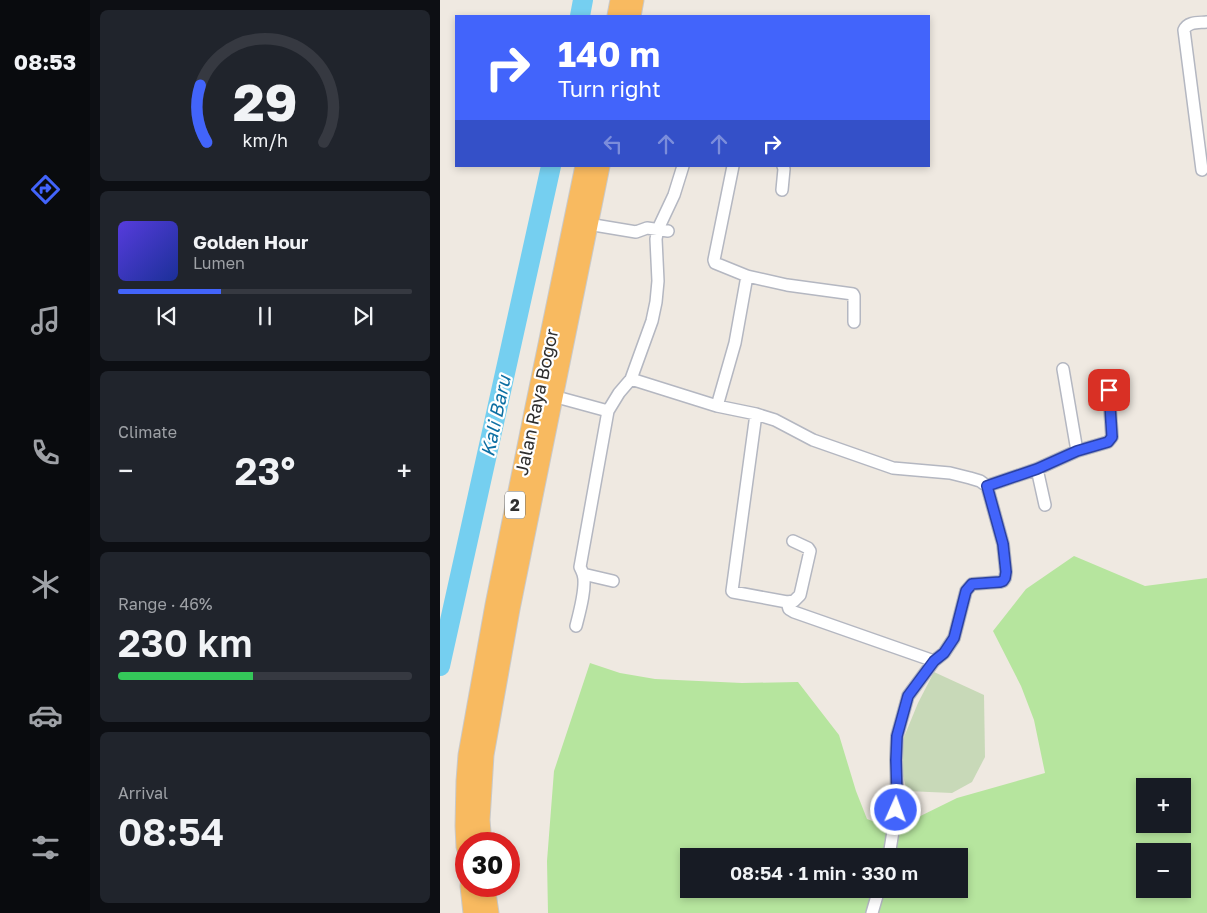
<!DOCTYPE html>
<meta charset="utf-8">
<style>
body{margin:0;font-family:"Golos Text",sans-serif;background:#20242c;color:#f1f3f6;height:100vh;display:flex;flex-direction:column;font-size:19px;white-space:nowrap}
*{box-sizing:border-box;margin:0}
p{font-size:16px;color:#9ea1a6}
.icon{flex:none;width:28px;height:28px;fill:none;stroke:currentColor;stroke-width:2;stroke-linecap:round;stroke-linejoin:round}
.map{position:relative;flex:1;overflow:hidden}
.panel{display:flex;flex-direction:column;gap:10px;padding:10px;background:#0d0f14;width:350px}
.panel>*{flex:none}
.top-card{position:absolute;left:15px;top:15px;width:475px;height:152px;border-radius:0px;box-shadow:0 2px 8px #0003;background:#4264fb;color:#fff;overflow:hidden}
.controls{position:absolute;left:696px;top:778px;display:grid;gap:10px}
.controls a{display:grid;place-items:center;width:55px;height:55px;border-radius:0px;background:#171b24;box-shadow:0 2px 8px #0003;font-size:25px}
.speed{position:absolute;left:15px;top:832px;display:flex;gap:10px;font-size:25px;font-weight:700;text-align:center}
.speed>*{display:grid;place-content:center;width:65px;height:65px;border-radius:50%;background:#171b24;box-shadow:0 2px 8px #0003;line-height:1}
.speed .limit{border:8px solid #d22;background:#fff;color:#111}
.pin{position:absolute;display:grid;place-items:center;width:42px;height:42px;color:#fff;margin:-21px;border-radius:10px;box-shadow:0 2px 8px #0006}
.me{position:absolute;width:55px;margin:-28px;rotate:2deg;stroke-linejoin:round;filter:drop-shadow(0 0 4px #0008)}
.turn{display:flex;align-items:center;gap:18px;height:105px;padding:0 20px;font-size:22px}
.turn .icon{width:65px;height:65px;stroke-width:2.5}
.turn b{display:block;font-size:35px;line-height:42px}
.lanes{display:flex;align-items:center;height:48px;padding:0 20px;background:#0003;justify-content:center;gap:25px;direction:ltr}
.lanes .off{opacity:.35}
.big{font-size:38px;font-weight:600;line-height:1.1}
.panel .tile{flex:1;display:flex;flex-direction:column;justify-content:center;gap:8px;min-width:0;padding:0 18px;border-radius:8px;background:#20242c}
.panel .dial{align-items:center;gap:0}
.dial svg{height:130px;overflow:visible;fill:none;stroke:#363941;stroke-width:7;stroke-linecap:round;text-anchor:middle}
.dial text{fill:#f1f3f6;stroke:none}
.song{display:flex;align-items:center;gap:15px}
.cover{width:60px;height:60px;border-radius:8px;background:linear-gradient(135deg,hsl(250 70% 55%),hsl(230 70% 35%))}
.played{height:5px;border-radius:2px;background:linear-gradient(90deg,#4264fb 35%,#363941 35%)}
.keys{display:flex;justify-content:space-around;direction:ltr}
.heat{display:flex;justify-content:space-between;align-items:center;font-size:28px;direction:ltr}
.charge{height:8px;border-radius:4px;background:linear-gradient(90deg,#34c759 46%,#363941 0)}
.trip{position:absolute;left:240px;top:848px;width:288px;height:50px;border-radius:0px;background:#171b24;box-shadow:0 2px 8px #0003;font-weight:600;line-height:50px;text-align:center}
main{display:flex;flex:1;min-height:0}
.tabs{display:flex;flex-direction:column;width:90px;justify-content:space-around;align-items:center;background:#090b0e;color:#9ea1a6}
.tabs .icon{width:35px;height:35px}
.tabs .current{color:#4264fb}
.tabs b{font-size:22px;color:#f1f3f6}
.map>svg:first-child{display:block}
.green{fill:#b6e59e;fill-rule:evenodd}
.cemetery{fill:#c8d9b8}
.lines{fill:none;stroke-linecap:round;stroke-linejoin:round}
.river{stroke:#75cff0;stroke-width:20}
.minor-casing{stroke:#b4b7c1;stroke-width:14}
.trunk-casing{stroke:#c9c9c9;stroke-width:21}
.minor{stroke:#fff;stroke-width:11}
.trunk{stroke:#f8ba60;stroke-width:19}
.route-casing{stroke:#2b41a3;stroke-width:12}
.route{stroke:#4264fb;stroke-width:9}
.labels{text-anchor:middle;dominant-baseline:central;stroke-width:4.5;stroke-linejoin:round;paint-order:stroke}
.shield{fill:#fff;stroke:#6d6d6d;stroke-width:1}
.shield-label{font-size:16px;font-weight:bold;fill:#2e2e2e}
.street-label{font-size:18px;fill:#2e2e2e;stroke:#fff}
.water-label{font-size:19px;font-style:italic;fill:#0d6fa3;stroke:#fff}
</style>
<main>
<nav class="tabs">
<b>08:53</b>
<svg class="icon current" aria-label="directions" viewBox="0 0 24 24"><path d="M12 3l9 9-9 9-9-9zM9 14v-3h6M13 9l2 2-2 2"/></svg>
<svg class="icon" aria-label="music" viewBox="0 0 24 24"><path d="M9 18V5l10-2v13"/><circle cx="6" cy="18" r="3"/><circle cx="16" cy="16" r="3"/></svg>
<svg class="icon" aria-label="phone" viewBox="0 0 24 24"><path d="M5 4h4l2 5-3 2q2 4 5 5l2-3 5 2v4C11 20 4 13 5 4z"/></svg>
<svg class="icon" aria-label="climate" viewBox="0 0 24 24"><path d="M12 3v18M4 7l16 10M4 17L20 7"/></svg>
<svg class="icon" aria-label="car" viewBox="0 0 24 24"><path d="M5 17H2v-5l4-1 3-4h7l3 4 3 1v5h-3M9 17h6M6 11h13"/><circle cx="7" cy="17" r="2"/><circle cx="17" cy="17" r="2"/></svg>
<svg class="icon" aria-label="filters" viewBox="0 0 24 24"><path d="M4 7h16M4 17h16"/><circle cx="9" cy="7" r="2"/><circle cx="15" cy="17" r="2"/></svg>
</nav>
<section class="panel">
<div class="tile dial"><svg viewBox="0 0 100 80">
<path d="M14 69A42 42 0 1 1 86 69"/>
<path d="M14 69A42 42 0 0 1 10 34" stroke="#4264fb"/>
<text x="50" y="56" font-size="32" font-weight="700">29</text>
<text x="50" y="72" font-size="11">km/h</text>
</svg></div>
<div class="tile">
<div class="song"><i class="cover"></i><div><b>Golden Hour</b><p>Lumen</p></div></div>
<div class="played"></div>
<div class="keys"><svg class="icon" aria-label="previous" viewBox="0 0 24 24"><path d="M18 5L8 12l10 7zM5 5v14"/></svg><svg class="icon" aria-label="pause" viewBox="0 0 24 24"><path d="M8 5v14M16 5v14"/></svg><svg class="icon" aria-label="next" viewBox="0 0 24 24"><path d="M6 5l10 7-10 7zM19 5v14"/></svg></div>
</div>
<div class="tile"><p>Climate</p>
<div class="heat"><a>−</a><b class="big">23°</b><a>+</a></div>
</div>
<div class="tile"><p>Range · 46%</p><b class="big">230 km</b><div class="charge"></div></div>
<div class="tile"><p>Arrival</p><b class="big">08:54</b></div>
</section>
<div class="map">
<svg width="767" height="913" viewBox="0 0 767 913">
<rect width="100%" height="100%" fill="#efe9e1"/>
<path class="green" d="M634,556L705,586L767,578V913H108L107,861L114,771L150,663L180,673L215,679L302,683L358,682L399,735L416,791L427,819L454,829L517,798L605,773L594,720L581,686L553,631L586,589ZM705,786H742V824H705ZM705,851H742V889H705ZM249,856H519V889H249Z"/>
<path class="cemetery" d="M494,672L544,695L545,757L532,782L512,793L467,791L457,754L478,703Z"/>
<g class="lines">
<path class="river" d="M140,16L143,0
M0,666L111,166"/>
<g class="minor-casing">
<path id="minor" d="M293,166L274,260L275,263L307,276L347,285L413,294L414,296V322
M762,170L744,30C748,21 759,23 767,22
M342,190L344,169L343,166
M148,224L196,232L207,228L228,231
M623,369L637,451
M191,379L212,321L216,302L218,281L216,239L218,229L234,195L243,166
M113,396L168,411L179,393L191,379L277,406L316,414L335,420L373,440L453,468L510,473L530,478L540,481L547,486L563,544L566,572L565,578L563,581L560,582L532,584L526,591L514,638L504,653L494,661L468,696L457,736L456,760L457,795L454,825L449,856
M277,406L295,343L307,276
M316,414L292,591L293,592L347,602L354,601L360,595L370,551L368,548L353,541
M597,469L605,505
M547,486L597,469L637,451L668,442L672,437L668,379
M143,574L173,581
M347,602L349,609L354,612L494,661
M136,626C139,614 147,586 143,574C142,571 141,569 140,567L168,411
M432,913L439,889"/>
</g>
<g class="trunk-casing">
<path id="trunk" d="M177,16L180,0
M191,16L194,0
M42,844L40,820L44,755L70,609L160,166
M26,847L25,826L26,781L28,755L55,605L94,412L145,166
M30,886L33,913
M45,886L49,913"/>
</g>
<use href="#minor" class="minor"/>
<use href="#trunk" class="trunk"/>
</g>
<g class="lines">
<g class="route-casing">
<path id="route" d="M456,810L457,795L456,760L457,736L468,696L494,661L504,653L514,638L526,591L532,584L560,582L563,581L565,578L566,572L563,544L547,486L597,469L637,451L668,442L672,437L669,390"/>
</g>
<use href="#route" class="route"/>
</g>
<g class="labels">
<rect class="shield" x="65" y="491.5" width="20" height="27" rx="4"/>
<g class="shield-label">
<text x="75" y="505">2</text>
</g>
<g class="street-label">
<text transform="translate(96 402) rotate(-78)">Jalan Raya Bogor</text>
</g>
<g class="water-label">
<text transform="translate(55 416) rotate(-78)">Kali Baru</text>
</g>
</g>
</svg>
<div class="controls">
<a>+</a>
<a>−</a>
</div>
<div class="speed"><div class="limit">30</div></div>
<div class="pin" style="left:669px;top:390px;background:#d93025"><svg class="icon" aria-label="arrive" viewBox="0 0 24 24"><path d="M6 21V4h12l-3 4 3 4H6"/></svg></div>
<svg class="me" style="left:456px;top:810px" viewBox="-20 -20 40 40"><circle r="17" fill="#4264fb" stroke="#fff" stroke-width="3"/><path d="M0-11L8 9 0 5-8 9z" fill="#fff"/></svg>
<div class="trip">08:54 · 1 min · 330 m</div>
<div class="top-card">
<div class="turn"><svg class="icon" aria-label="right" viewBox="0 0 24 24"><path d="M7 20v-9h11M14 6l5 5-5 5"/></svg><div><b>140 m</b>Turn right</div></div>
<div class="lanes"><svg class="icon off" aria-label="left" viewBox="0 0 24 24"><path d="M17 20v-9H6M10 6l-5 5 5 5"/></svg><svg class="icon off" aria-label="ahead" viewBox="0 0 24 24"><path d="M12 20V5M6 11l6-6 6 6"/></svg><svg class="icon off" aria-label="ahead" viewBox="0 0 24 24"><path d="M12 20V5M6 11l6-6 6 6"/></svg><svg class="icon" aria-label="right" viewBox="0 0 24 24"><path d="M7 20v-9h11M14 6l5 5-5 5"/></svg></div>
</div>
</div>
</main>
